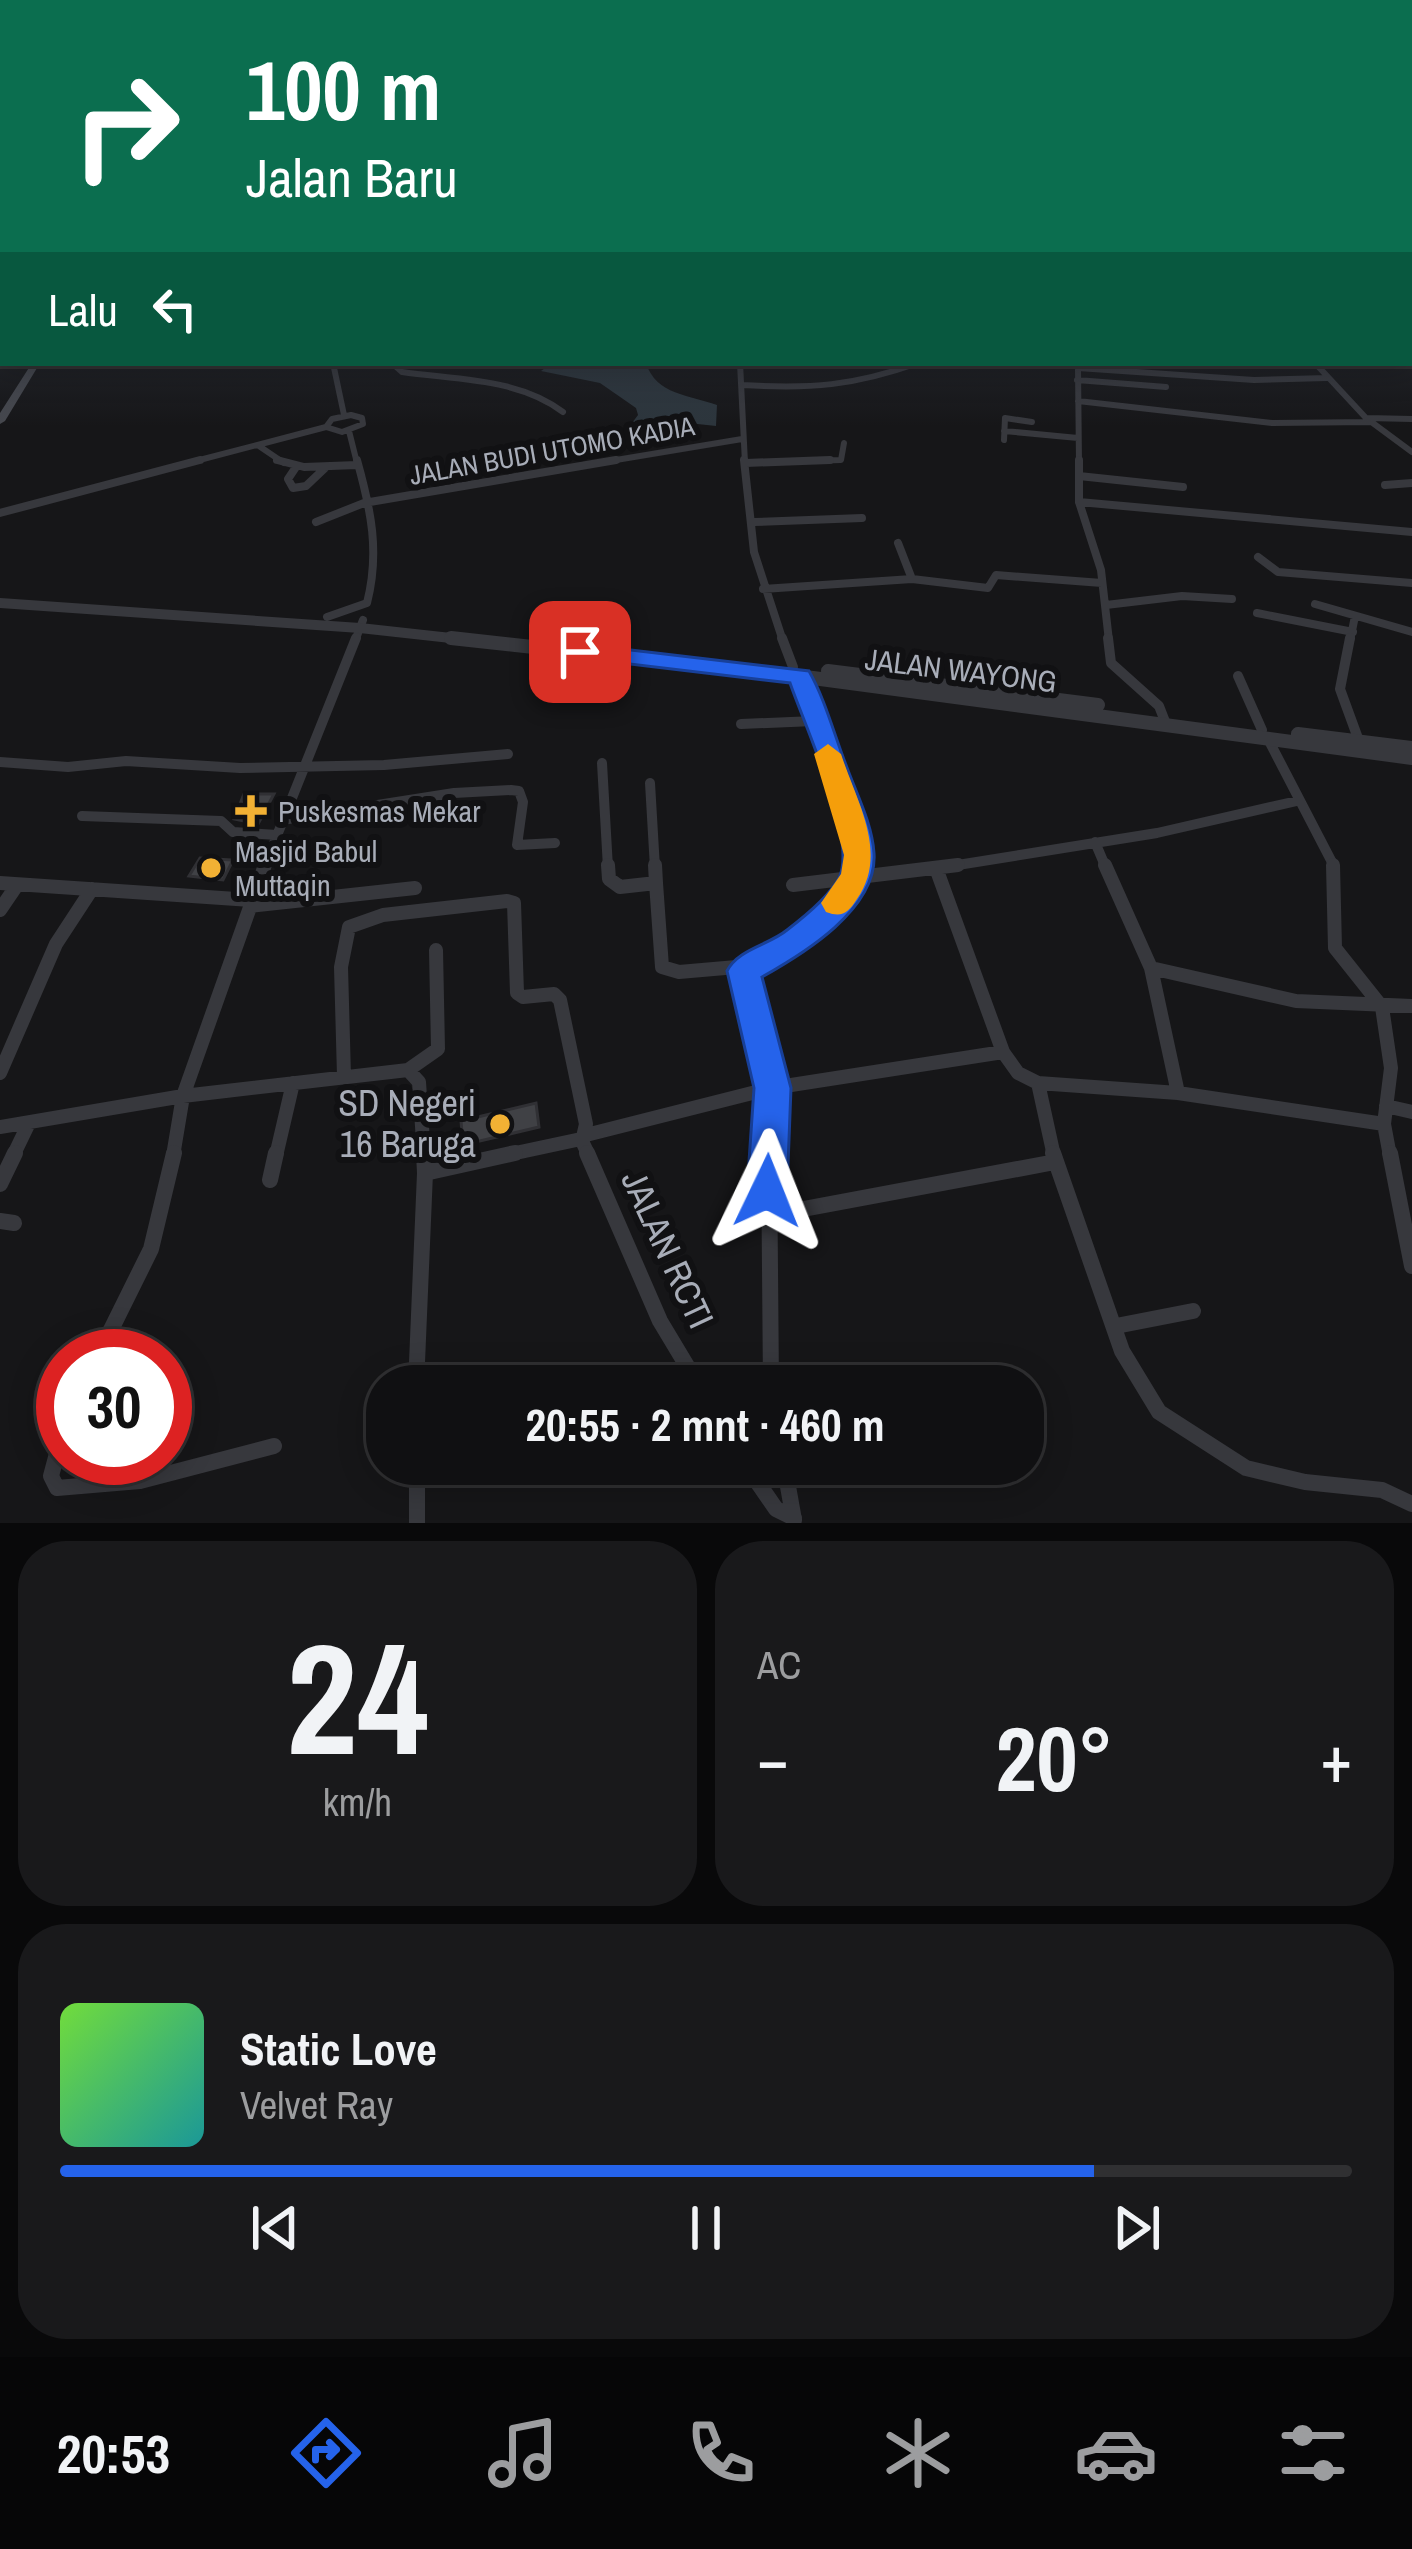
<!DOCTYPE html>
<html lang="id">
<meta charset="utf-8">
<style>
body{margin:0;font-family:"Archivo Narrow",sans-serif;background:#19191b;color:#f1f3f6;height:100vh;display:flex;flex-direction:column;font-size:45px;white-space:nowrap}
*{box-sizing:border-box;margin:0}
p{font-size:39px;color:#9c9d9f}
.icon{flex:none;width:66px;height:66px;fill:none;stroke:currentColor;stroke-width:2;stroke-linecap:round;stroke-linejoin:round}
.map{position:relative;height:1523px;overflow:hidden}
.drawer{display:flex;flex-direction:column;gap:18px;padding:18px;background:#09090a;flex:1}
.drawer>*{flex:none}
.guide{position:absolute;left:0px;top:0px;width:1413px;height:366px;box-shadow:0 6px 30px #0003,0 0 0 3px #303032;background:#0b6e4f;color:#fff;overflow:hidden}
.speed{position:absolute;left:36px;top:1329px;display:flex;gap:24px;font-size:60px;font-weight:700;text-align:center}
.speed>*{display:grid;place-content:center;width:156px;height:156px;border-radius:50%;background:#101012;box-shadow:0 6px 30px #0003,0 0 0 3px #303032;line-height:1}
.speed .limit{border:18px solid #d22;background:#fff;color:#111}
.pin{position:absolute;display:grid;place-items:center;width:102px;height:102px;color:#fff;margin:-51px;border-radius:24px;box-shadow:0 6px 18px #0006}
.me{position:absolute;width:132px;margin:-66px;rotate:2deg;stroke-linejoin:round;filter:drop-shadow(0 0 9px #0008)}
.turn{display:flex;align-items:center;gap:42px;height:252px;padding:0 48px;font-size:54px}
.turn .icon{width:156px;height:156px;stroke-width:2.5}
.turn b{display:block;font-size:84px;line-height:102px}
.then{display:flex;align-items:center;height:114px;padding:0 48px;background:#0003;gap:24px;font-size:45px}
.big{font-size:90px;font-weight:700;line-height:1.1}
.drawer .tile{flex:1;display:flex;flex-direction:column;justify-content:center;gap:18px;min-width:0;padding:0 42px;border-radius:48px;background:#19191b}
.drawer .dial{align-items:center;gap:0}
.dial b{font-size:156px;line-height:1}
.song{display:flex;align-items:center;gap:36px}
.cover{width:144px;height:144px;border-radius:18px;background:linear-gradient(135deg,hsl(100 70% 55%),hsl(180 70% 35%))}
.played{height:12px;border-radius:6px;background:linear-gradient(90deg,#2563eb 80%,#303032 80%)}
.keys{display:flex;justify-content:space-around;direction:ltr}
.heat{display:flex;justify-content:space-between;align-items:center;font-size:66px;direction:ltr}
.drawer .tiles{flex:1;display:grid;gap:18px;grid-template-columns:1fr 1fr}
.tile:last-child{grid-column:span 2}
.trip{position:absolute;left:366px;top:1365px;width:678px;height:120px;border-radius:48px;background:#101012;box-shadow:0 6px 30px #0003,0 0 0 3px #303032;font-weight:700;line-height:120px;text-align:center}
.tabs{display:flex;height:192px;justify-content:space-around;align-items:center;background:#060607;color:#9c9d9f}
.tabs .icon{width:84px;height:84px}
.tabs .active{color:#2563eb}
.tabs b{font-size:54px;color:#f1f3f6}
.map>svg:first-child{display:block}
.water{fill:#2c353c}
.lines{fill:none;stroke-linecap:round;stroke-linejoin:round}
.river{fill:#2c353c;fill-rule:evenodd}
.building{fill:#404145;stroke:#303034;stroke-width:3}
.minor-far4{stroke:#37383d;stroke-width:6}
.minor-far3{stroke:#37383d;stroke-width:8}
.minor-far2{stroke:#37383d;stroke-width:10}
.minor-far1{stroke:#37383d;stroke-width:14}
.minor{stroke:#37383d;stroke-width:16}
.tertiary-far1{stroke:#37383d;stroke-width:10}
.tertiary{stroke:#37383d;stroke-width:14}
.secondary{fill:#45474d;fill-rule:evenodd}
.route{fill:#2563eb;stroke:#184099;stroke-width:3}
.slow{fill:#f59e0b}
.poi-dot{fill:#f2b134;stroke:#111113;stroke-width:4.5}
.labels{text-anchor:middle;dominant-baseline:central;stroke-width:12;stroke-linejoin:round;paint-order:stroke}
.far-street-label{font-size:27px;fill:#a8adb8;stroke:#111113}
.street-label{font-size:30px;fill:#a8adb8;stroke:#111113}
.poi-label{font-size:30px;fill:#a8adb8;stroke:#111113;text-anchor:start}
.near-poi-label{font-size:36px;fill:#a8adb8;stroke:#111113;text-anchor:end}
.near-street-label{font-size:36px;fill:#a8adb8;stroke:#111113}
</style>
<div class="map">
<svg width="1412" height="1523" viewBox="0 0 1412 1523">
<rect width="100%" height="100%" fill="#161618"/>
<path class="water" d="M552,363H646C656,395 690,395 717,405L716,426L679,422L629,427L638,415L636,408L600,383L541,371Z"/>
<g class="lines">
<path class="river" d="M1410,234L1412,235V241L1410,240Z"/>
</g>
<path class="building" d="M244,794H274L258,824L234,819Z
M200,858L233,860L223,880L189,876Z
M536,1103L539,1127L463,1145L461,1121Z"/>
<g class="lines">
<path class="minor-far4" d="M333,363L344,415
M392,363L402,372C457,380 518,378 563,412
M740,363L745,463
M1073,363L1078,368L1079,463
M1315,363L1366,418L1412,452
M1078,368L1254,380L1327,378
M1077,380L1166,387
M742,385C811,389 853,386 918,363
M1078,401L1272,423L1371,422
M351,415L362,418L363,424L342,432L326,427L332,419Z
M1367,418L1412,419
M349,431L357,463
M1004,431L1078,438
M1004,440L1005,418L1032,422
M259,446L284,463
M188,463L326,427
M598,463L742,439
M746,463L841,460L844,443"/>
<path class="minor-far3" d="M277,460L304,467L357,465
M744,460L754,552L783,641
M1079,460V502L1101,570L1109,641
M746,463L830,460
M296,467L288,479L293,488L306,486L325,468
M1079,476L1183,487
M1385,485L1412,483
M1079,502L1412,532
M0,513L200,460
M316,522L364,503L616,460
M754,522L862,518
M1258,557L1278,572L1412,583
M912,579L988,588L996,575L1102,583
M763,589L912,579L898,543
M1315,604L1412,632
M1106,605L1182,596L1232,599
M1257,613L1353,632
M327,617L367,603C380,552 371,510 357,460
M355,641L363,620
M1350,641L1355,616"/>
<path class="minor-far2" d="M782,638L793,667
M1108,638L1111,663L1159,706L1166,724
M1350,638L1340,689L1359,741
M800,676L849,808L857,868
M1238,676L1262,730
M741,724L814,721
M1268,739L1335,868
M0,762L68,767L126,761L240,768L384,765L508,754
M602,763L608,868
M650,783L655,868
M82,816L221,821L233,832L277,835
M282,820L454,793L511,790L519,791L523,802L517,845L555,843
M1095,842L1106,868
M264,868L356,638
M939,868L1157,833L1297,801"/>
<path class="minor-far1" d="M608,865L609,879L620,887L656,883L662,967L679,972L748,966
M655,865L656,883
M1105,865L1151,968L1296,1001L1412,1006
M1333,865L1335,948L1382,1007L1391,1068L1384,1124
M936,868L1003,1052
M0,883L251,900
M793,885L958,865
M250,906L415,888
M0,910L17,885
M1151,968L1178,1093
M408,1070L438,1049L436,950
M0,1073L56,944L92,889
M344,1076L341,967L349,927L383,915L507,901L514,903L517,993L523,997L554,994L560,1000L586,1124L583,1137
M1038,1083L1054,1156
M1386,1106L1412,1112
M0,1127L183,1096L408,1070L419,1082L424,1156
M586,1135L772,1088L1003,1052L1018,1073L1038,1083L1178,1093L1384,1124L1390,1156
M581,1139L589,1156
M13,1156L29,1123
M173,1156L183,1096L265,865
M276,1156L293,1083
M502,1156L581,1139
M769,1156L772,1088L744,971C784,938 847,924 858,865"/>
<path class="minor" d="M424,1153L425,1173L515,1153
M587,1153L660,1321L699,1386
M769,1153L771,1386
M1053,1153L1122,1351L1159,1412L1246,1468L1305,1482L1382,1490L1412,1504
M1390,1153L1412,1266
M270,1180L276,1153
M0,1184L15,1153
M766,1216L1055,1162
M0,1221L14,1223
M1116,1326L1193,1311
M98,1356L151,1249L174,1153
M416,1386L425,1173
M805,1386H850
M63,1431L51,1476L57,1488L140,1481L274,1446
M417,1464V1523
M745,1464L776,1509L794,1518
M784,1464L794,1520"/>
<path class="tertiary-far1" d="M0,603L360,628L478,641"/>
<path class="tertiary" d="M451,638L813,678L1412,758
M828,671L1098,705
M1298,734L1412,748"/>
<path class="secondary" d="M0,272L3,273V280L0,279Z
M3,358V363H6L0,365V359Z
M32,363H40L5,421L0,424V413Z"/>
</g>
<linearGradient id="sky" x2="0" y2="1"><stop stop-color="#0c0c0d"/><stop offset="0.5" stop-color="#363c48"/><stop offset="1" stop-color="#363c48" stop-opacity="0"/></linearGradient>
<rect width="1412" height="426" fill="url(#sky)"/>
<path class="route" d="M580,644L809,671C825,699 834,734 846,765C856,793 872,823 874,853C878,909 803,954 762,977L791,1088L787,1191L781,1205L767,1211L753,1205L747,1191L754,1088L727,971C738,949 769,945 787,930C804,917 829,897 839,878C858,840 804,724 790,683L571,657V647Z"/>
<path class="slow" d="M828,744L841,754C857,803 889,853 857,899C848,913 842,918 826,912L821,903L841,874L844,855L814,754Z"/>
<g class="poi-dot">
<path d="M245 793h12v12h12v12h-12v12h-12v-12h-12v-12h12z"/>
<circle cx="211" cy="868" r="12"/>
<circle cx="500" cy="1124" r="12"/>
</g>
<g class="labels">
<g class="far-street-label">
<text transform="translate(552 450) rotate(-10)">JALAN BUDI UTOMO KADIA</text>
</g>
<g class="street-label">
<text transform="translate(961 670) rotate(7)">JALAN WAYONG</text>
</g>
<g class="poi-label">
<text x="278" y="811">Puskesmas Mekar</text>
<text x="235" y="851">Masjid Babul<tspan x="235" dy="34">Muttaqin</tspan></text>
</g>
<g class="near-poi-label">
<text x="476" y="1103">SD Negeri<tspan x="476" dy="41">16 Baruga</tspan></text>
</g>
<g class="near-street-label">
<text transform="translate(668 1249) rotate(65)">JALAN RCTI</text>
</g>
</g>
</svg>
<div class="speed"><div class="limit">30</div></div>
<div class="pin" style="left:580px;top:652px;background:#d93025"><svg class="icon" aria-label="arrive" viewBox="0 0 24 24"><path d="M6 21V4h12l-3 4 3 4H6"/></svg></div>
<svg class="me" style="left:767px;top:1191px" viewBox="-20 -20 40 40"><path d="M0-17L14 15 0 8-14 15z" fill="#2563eb" stroke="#fff" stroke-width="4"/></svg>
<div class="trip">20:55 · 2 mnt · 460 m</div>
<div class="guide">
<div class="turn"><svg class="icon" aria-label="right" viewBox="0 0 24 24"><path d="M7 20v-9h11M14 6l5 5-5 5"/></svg><div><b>100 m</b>Jalan Baru</div></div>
<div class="then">Lalu<svg class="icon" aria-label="left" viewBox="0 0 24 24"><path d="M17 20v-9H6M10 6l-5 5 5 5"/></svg></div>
</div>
</div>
<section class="drawer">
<div class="tiles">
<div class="tile dial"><b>24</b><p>km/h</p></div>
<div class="tile"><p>AC</p>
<div class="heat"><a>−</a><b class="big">20°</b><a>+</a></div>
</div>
<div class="tile">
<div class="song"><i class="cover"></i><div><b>Static Love</b><p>Velvet Ray</p></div></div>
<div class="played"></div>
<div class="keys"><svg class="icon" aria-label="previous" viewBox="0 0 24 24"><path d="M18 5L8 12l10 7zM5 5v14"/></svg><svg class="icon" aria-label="pause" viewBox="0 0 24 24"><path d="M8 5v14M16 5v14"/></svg><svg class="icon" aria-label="next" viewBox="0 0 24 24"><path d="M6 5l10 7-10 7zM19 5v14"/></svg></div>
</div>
</div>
</section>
<nav class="tabs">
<b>20:53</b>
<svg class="icon active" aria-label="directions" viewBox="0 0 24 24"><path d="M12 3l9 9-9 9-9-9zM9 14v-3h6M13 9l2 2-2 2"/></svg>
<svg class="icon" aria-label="music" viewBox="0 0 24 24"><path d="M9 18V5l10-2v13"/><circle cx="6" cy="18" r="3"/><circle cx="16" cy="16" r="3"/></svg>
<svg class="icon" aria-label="phone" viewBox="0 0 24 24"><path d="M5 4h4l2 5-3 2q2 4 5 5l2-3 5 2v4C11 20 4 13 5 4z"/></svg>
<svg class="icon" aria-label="climate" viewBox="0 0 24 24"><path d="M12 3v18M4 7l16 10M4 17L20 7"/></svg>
<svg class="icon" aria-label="car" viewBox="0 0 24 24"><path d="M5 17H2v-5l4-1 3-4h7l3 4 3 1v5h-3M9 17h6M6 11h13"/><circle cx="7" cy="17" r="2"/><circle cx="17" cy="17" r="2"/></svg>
<svg class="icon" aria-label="filters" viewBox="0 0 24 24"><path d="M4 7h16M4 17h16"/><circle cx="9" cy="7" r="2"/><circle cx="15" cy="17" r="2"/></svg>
</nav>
